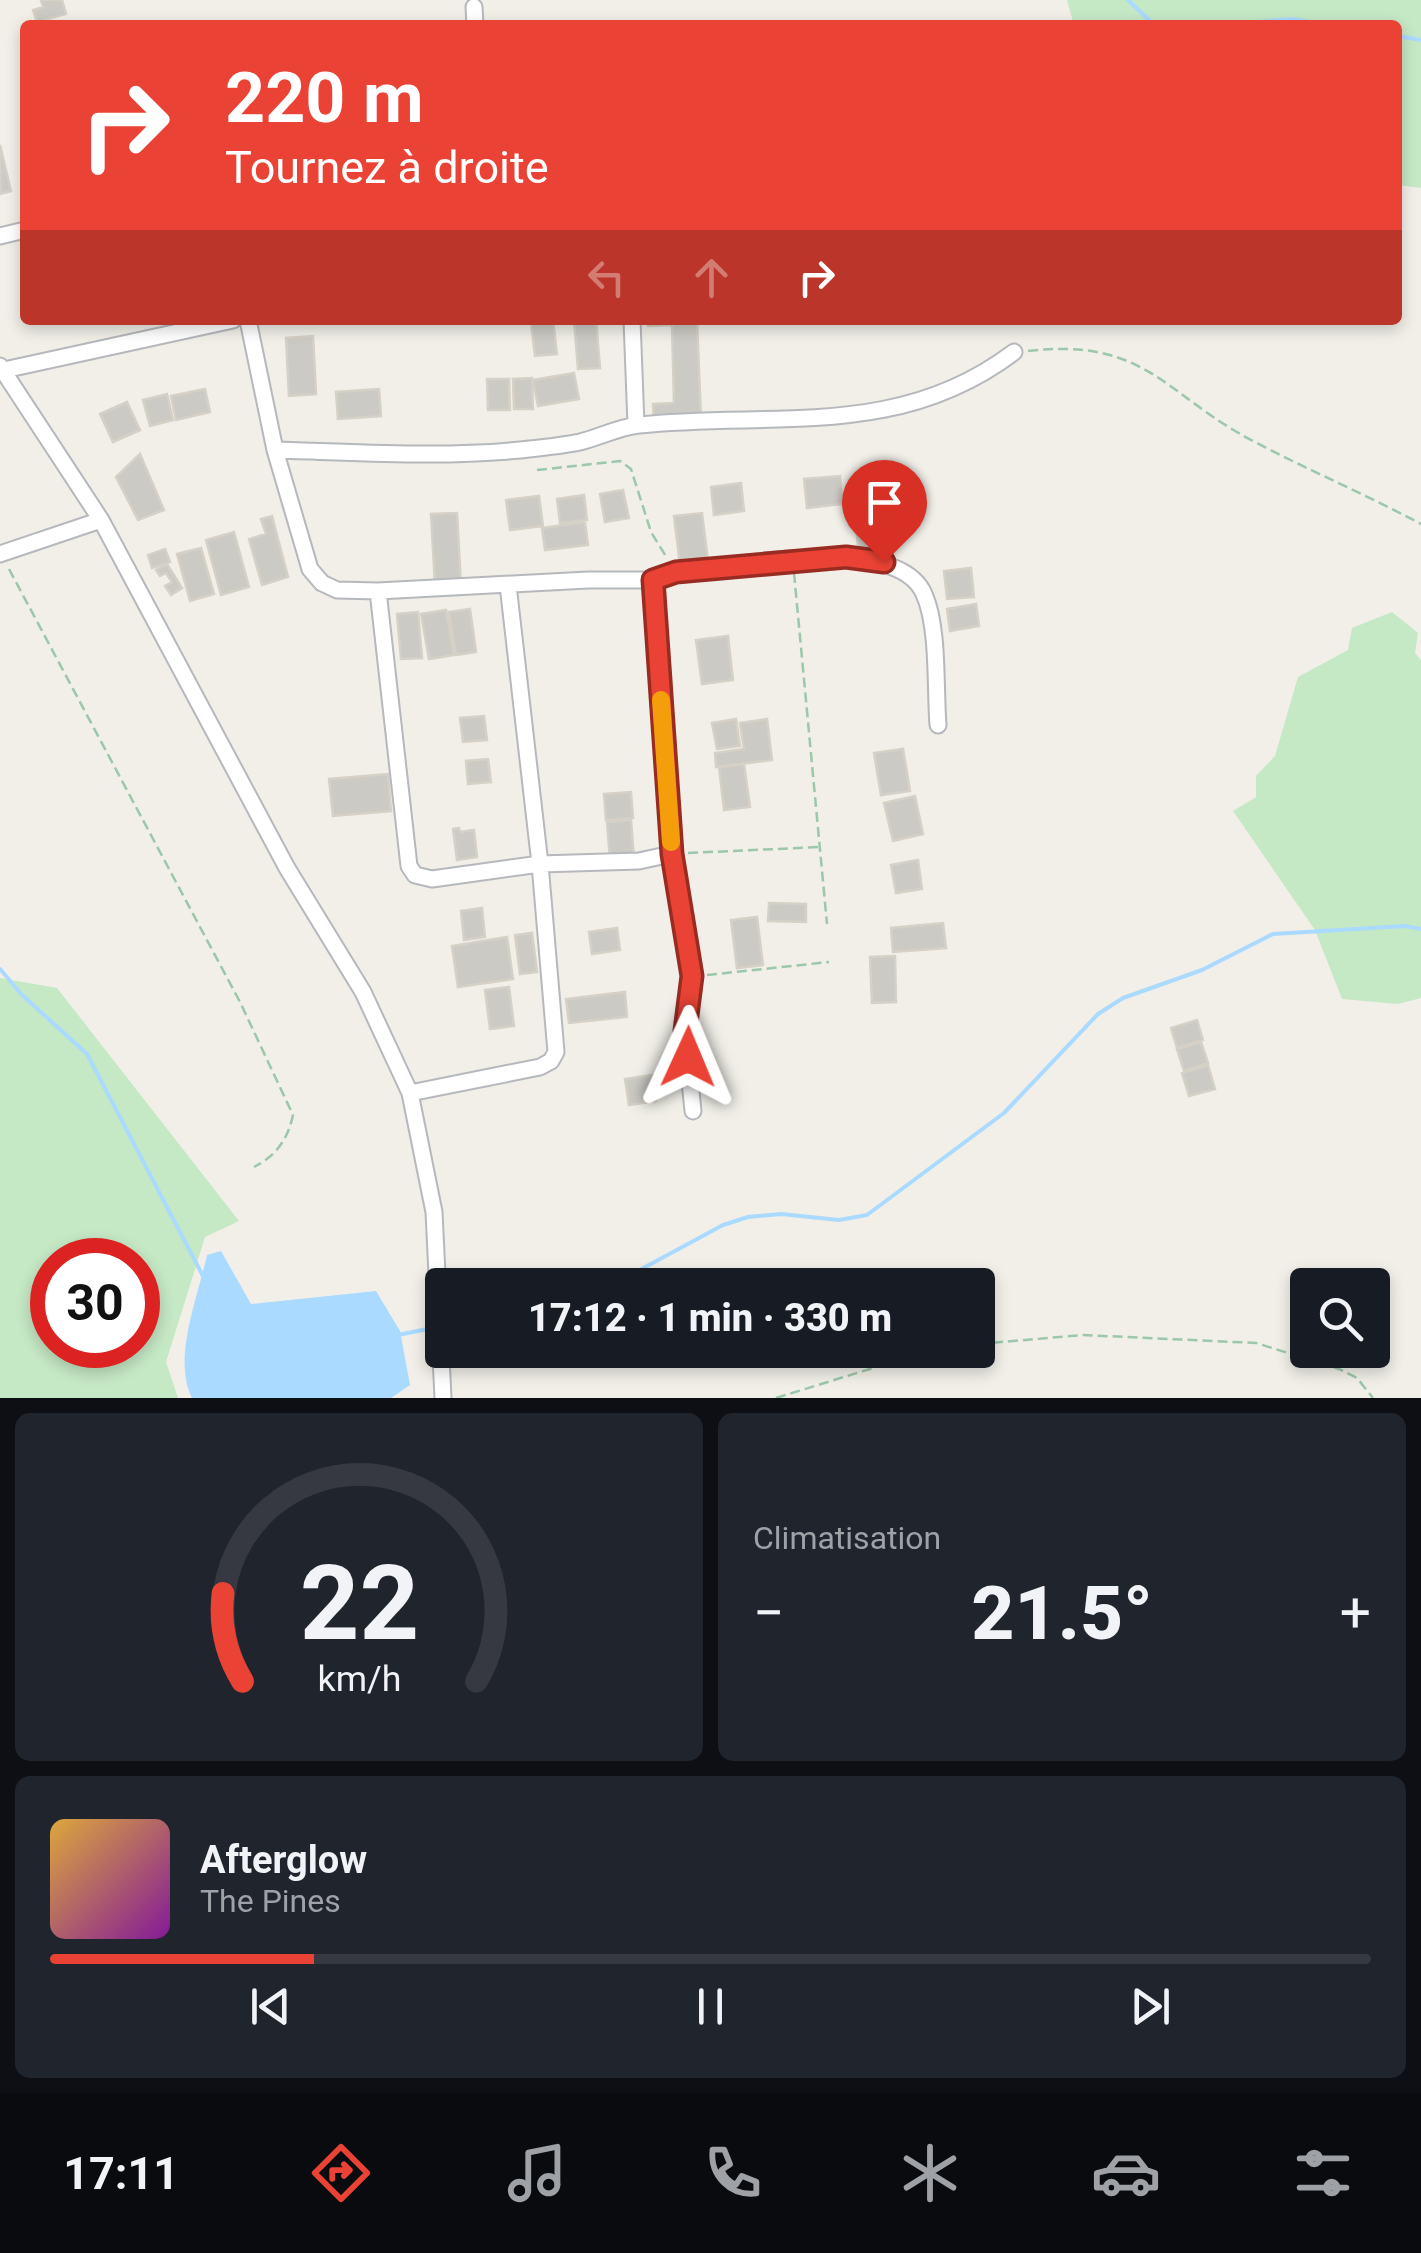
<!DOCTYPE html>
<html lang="fr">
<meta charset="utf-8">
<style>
body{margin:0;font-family:Roboto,sans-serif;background:#20242c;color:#f1f3f6;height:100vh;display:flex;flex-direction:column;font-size:38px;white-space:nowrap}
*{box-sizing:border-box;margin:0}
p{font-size:32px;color:#9ea1a6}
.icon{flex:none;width:55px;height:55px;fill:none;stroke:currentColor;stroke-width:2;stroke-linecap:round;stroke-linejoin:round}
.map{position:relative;height:1398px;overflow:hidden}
.sheet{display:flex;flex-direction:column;gap:15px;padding:15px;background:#0d0f14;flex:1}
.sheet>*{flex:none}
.guide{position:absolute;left:20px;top:20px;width:1382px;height:305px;border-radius:10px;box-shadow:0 5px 15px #0003;background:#ea4335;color:#fff;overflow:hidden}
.fabs{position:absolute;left:1290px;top:1268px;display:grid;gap:20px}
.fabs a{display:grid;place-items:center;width:100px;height:100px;border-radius:10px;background:#171b24;box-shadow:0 5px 15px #0003;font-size:50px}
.speed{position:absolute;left:30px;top:1238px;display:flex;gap:20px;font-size:50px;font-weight:700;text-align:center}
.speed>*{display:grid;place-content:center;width:130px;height:130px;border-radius:50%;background:#171b24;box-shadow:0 5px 15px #0003;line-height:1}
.speed .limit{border:15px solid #d22;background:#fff;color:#111}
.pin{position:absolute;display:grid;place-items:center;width:85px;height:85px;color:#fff;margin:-102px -42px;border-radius:50% 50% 50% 0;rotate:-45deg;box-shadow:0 0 10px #0007}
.pin .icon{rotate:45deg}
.me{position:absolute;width:110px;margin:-55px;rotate:1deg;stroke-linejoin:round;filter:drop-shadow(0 0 8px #0008)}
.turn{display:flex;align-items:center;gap:35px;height:210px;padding:0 40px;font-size:45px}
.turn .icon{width:130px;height:130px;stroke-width:2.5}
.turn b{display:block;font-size:70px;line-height:85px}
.lanes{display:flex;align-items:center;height:95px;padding:0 40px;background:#0003;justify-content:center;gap:50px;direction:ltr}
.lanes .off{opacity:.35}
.big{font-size:75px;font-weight:800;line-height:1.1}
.sheet .tile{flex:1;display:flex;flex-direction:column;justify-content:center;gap:15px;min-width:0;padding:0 35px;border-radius:15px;background:#20242c}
.sheet .dial{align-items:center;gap:0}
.dial svg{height:260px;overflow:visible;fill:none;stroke:#363941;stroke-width:7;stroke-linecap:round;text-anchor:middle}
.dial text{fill:#f1f3f6;stroke:none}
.song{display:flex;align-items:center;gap:30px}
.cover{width:120px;height:120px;border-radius:15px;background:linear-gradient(135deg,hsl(40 70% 55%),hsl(290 70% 35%))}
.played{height:10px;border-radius:5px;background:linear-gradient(90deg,#ea4335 20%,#363941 20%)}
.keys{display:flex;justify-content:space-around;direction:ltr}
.heat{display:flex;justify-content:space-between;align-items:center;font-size:55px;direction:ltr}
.sheet .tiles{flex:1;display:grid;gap:15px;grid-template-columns:1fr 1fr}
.tile:last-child{grid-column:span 2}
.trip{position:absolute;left:425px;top:1268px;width:570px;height:100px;border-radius:10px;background:#171b24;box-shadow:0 5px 15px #0003;font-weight:800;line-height:100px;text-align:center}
.dock{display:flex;height:160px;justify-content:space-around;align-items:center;background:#090b0e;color:#9ea1a6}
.dock .icon{width:70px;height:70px}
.dock .current{color:#ea4335}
.dock b{font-size:45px;color:#f1f3f6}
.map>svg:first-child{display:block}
.green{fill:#c5e8c5;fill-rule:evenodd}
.water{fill:#aadaff}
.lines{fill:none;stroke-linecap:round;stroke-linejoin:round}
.stream{stroke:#aadaff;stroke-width:4}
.building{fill:#cccac5;stroke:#d6d1c6;stroke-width:2.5}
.minor-casing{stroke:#b5b8bc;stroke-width:19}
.path{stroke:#9cc7a9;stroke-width:2.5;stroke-dasharray:10 5;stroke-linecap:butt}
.minor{stroke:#fff;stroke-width:15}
.route-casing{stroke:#982c22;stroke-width:25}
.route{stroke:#ea4335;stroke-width:18}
.slow{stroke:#f59e0b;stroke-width:18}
</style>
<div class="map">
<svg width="1421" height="1398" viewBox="0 0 1421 1398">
<rect width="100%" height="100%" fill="#f1efe8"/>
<path class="green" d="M1067,0H1421V188L1398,185V25H1074Z
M1392,612L1418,633L1415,653L1421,660V998L1398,1004L1342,999L1315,930L1233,811L1256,797V776L1275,756L1298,677L1348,650L1352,628Z
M0,978L57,988L239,1221L205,1237L166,1362L178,1398H0ZM138,1260V1345H52V1260Z"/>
<path class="water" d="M221,1251L251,1304L376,1291L400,1331L410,1385L391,1398H192C172,1359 198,1297 207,1255Z"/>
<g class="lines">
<path class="stream" d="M1128,0L1154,25
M1221,25L1292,19L1329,25
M1398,36L1421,40
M0,969L22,995L87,1054L204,1278
M612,1285L723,1225L748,1217L781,1214L839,1220L867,1215L1004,1113L1098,1014L1123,998L1202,970L1273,934L1405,926L1421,929
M398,1335L437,1327"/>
</g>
<path class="building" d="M41,0H62L66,14L37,22L33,10L43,7Z
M0,145L11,191L0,194Z
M553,320L557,354L535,356L531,322Z
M574,320H596L600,368L578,369Z
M648,320H697L701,419L654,421L653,404L674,403L672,325L648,326Z
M313,336L316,394L289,396L286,338Z
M574,373L579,399L538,406L533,380Z
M532,378L533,409H514L513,379Z
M487,379H509L510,410H488Z
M205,389L210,412L176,420L171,396Z
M379,389L381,416L338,419L336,392Z
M167,394L173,420L150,426L143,400Z
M127,402L140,430L113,442L100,414Z
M140,454L164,510L138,520L116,477Z
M840,476L842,504L807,508L804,479Z
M741,483L744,511L714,515L711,487Z
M623,490L629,518L605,522L600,494Z
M584,495L587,520L560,523L557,499Z
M539,496L543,526L510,530L506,500Z
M883,496L890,552L859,555L853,499Z
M457,513L461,585L435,586L431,514Z
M702,513L708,561L680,565L674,516Z
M272,516L288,577L262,585L249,539L266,534L261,519Z
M585,522L588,545L545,550L542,528Z
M234,532L249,587L221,595L206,540Z
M201,548L214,594L190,601L177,554Z
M165,549L170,562L152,568L148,555Z
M167,564L182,588L171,595L165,586L172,582L166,573L160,576L156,570Z
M971,568L974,597L947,599L944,571Z
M976,604L979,626L950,631L947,609Z
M470,609L476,652L456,655L449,612Z
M446,610L454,655L429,659L421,614Z
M418,612L422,658L401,659L397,614Z
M728,636L733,680L702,684L696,640Z
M484,716L487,740L463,742L460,718Z
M736,719L740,746L717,749L712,723Z
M767,719L772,760L716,767L715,753L744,749L740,723Z
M903,749L910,791L881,795L874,753Z
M488,759L491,782L468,784L466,761Z
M744,764L750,807L724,810L719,767Z
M388,774L391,811L333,816L329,779Z
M631,792L633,818L606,820L604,794Z
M915,796L923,834L893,841L884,803Z
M631,820L634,859L610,861L607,822Z
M459,828L460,832L474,830L477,857L457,860L453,829Z
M918,860L922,889L896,893L891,865Z
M769,903L806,904V922L768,921Z
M482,908L485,937L464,940L461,911Z
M757,917L763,965L737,968L731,920Z
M943,923L946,948L893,952L891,928Z
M617,928L620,950L592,954L589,932Z
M532,933L537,972L520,974L515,935Z
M507,937L513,979L458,987L452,946Z
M895,956L896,1002L872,1003L870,957Z
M509,987L514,1026L490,1029L485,990Z
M625,992L627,1017L569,1023L566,999Z
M1197,1020L1203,1040L1177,1048L1171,1028Z
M1201,1042L1208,1063L1184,1071L1177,1049Z
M1208,1065L1215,1089L1189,1096L1182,1073Z
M653,1075L656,1101L629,1105L625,1079Z"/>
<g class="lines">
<g class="minor-casing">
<path id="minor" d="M474,7L475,25
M0,236L25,230
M248,320L275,450L310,569L322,583L337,590L378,591L588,580H653L676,572C732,567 897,532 924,594C939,627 935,688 938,725
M632,320L636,425
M0,366L101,520L287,868L363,992L410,1093L434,1212L443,1398
M4,370L233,320
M275,450C356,452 439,458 520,450C539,448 561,446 580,442C600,437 619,427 639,425C773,411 898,440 1014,352
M0,554L101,520
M653,580L671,854L692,976L685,1031L693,1111
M508,585L540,864L639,861L671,854
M378,591L409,866L415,875L432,879L540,864L556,1052L551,1061L540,1067L410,1093"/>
</g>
<path class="path" d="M1028,351C1147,337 1165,396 1255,442C1310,471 1367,495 1421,524
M537,470L620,461L631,469L651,532L667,558
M9,569L240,1002L293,1115C288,1139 276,1156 254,1167
M794,573L827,924
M688,853L820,847
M707,975L829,962
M978,1344L1083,1335L1256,1343L1339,1369L1357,1378L1373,1398
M776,1398L915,1355L945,1350"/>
<use href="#minor" class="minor"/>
</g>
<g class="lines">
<g class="route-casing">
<path id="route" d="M688,1057L685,1031L692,976L672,854L653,580L676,572L846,557L884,562"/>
</g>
<use href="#route" class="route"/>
<path class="slow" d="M661,700L671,842"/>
</g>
</svg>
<div class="fabs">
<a><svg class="icon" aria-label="search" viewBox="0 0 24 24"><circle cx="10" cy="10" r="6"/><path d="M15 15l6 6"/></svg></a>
</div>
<div class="speed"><div class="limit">30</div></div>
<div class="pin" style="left:884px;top:562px;background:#d93025"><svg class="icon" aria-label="arrive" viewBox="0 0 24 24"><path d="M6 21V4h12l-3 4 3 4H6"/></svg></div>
<svg class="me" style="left:688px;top:1057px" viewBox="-20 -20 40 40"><path d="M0-17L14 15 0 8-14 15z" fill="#ea4335" stroke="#fff" stroke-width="4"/></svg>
<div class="trip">17:12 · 1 min · 330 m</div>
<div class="guide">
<div class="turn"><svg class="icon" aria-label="right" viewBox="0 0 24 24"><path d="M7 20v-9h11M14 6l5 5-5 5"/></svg><div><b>220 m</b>Tournez à droite</div></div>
<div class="lanes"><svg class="icon off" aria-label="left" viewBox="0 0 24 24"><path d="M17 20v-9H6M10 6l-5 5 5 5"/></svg><svg class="icon off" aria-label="ahead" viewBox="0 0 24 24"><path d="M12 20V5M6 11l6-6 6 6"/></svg><svg class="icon" aria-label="right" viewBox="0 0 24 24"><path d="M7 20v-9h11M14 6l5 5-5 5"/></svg></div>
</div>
</div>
<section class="sheet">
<div class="tiles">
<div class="tile dial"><svg viewBox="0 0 100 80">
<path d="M14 69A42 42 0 1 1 86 69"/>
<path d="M14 69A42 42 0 0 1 8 42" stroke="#ea4335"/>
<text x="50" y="56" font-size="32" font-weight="700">22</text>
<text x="50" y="72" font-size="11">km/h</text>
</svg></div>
<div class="tile"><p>Climatisation</p>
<div class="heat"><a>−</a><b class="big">21.5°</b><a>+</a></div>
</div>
<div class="tile">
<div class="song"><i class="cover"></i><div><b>Afterglow</b><p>The Pines</p></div></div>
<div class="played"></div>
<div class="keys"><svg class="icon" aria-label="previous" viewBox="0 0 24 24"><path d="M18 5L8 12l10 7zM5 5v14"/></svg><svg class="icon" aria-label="pause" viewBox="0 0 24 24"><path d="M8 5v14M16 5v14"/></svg><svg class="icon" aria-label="next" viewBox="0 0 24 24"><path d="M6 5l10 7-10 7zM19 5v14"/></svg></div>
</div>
</div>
</section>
<nav class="dock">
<b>17:11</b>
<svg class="icon current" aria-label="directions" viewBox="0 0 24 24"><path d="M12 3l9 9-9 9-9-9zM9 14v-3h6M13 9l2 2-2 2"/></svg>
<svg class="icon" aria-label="music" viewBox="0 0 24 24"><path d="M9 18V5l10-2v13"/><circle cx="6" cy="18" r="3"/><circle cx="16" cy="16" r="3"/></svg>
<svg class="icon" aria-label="phone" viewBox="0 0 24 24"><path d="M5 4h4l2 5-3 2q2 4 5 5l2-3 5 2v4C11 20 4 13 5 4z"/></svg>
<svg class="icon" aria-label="climate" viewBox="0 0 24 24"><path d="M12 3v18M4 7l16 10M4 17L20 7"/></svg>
<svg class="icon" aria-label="car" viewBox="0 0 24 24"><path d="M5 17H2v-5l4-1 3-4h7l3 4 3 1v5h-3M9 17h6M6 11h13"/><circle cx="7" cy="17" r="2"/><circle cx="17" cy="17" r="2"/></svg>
<svg class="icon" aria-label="filters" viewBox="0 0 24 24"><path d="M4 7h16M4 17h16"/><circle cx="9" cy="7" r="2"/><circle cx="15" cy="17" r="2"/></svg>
</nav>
